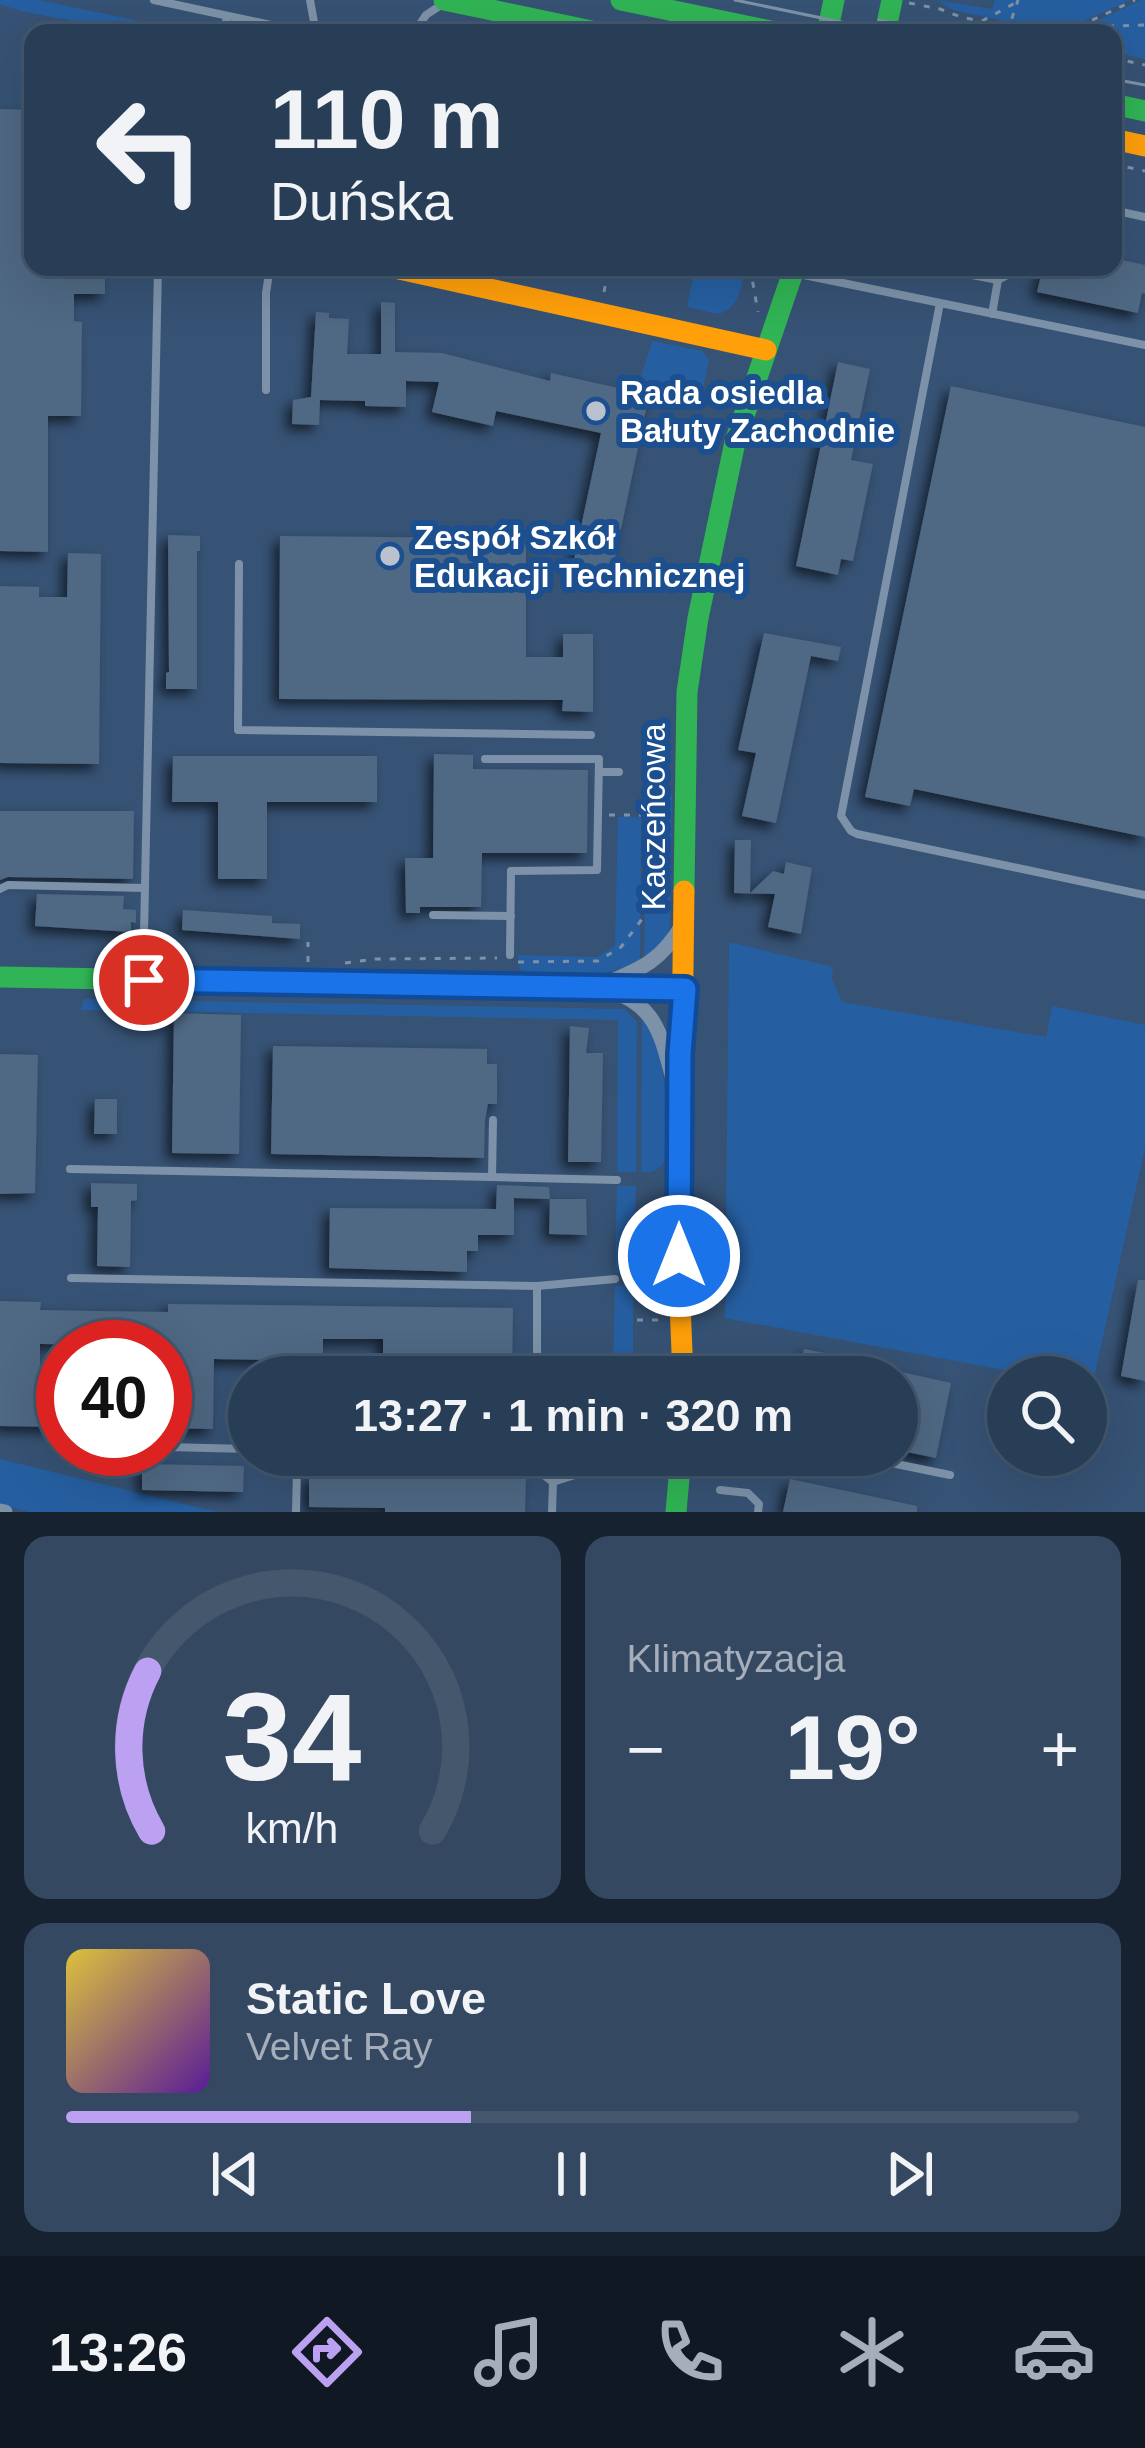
<!DOCTYPE html>
<html lang="pl">
<meta charset="utf-8">
<style>
body{margin:0;font-family:Helvetica,sans-serif;background:#344961;color:#f1f3f6;height:100vh;display:flex;flex-direction:column;font-size:45px;white-space:nowrap}
*{box-sizing:border-box;margin:0}
p{font-size:39px;color:#a5aeba}
.icon{flex:none;width:66px;height:66px;fill:none;stroke:currentColor;stroke-width:2;stroke-linecap:round;stroke-linejoin:round}
.map{position:relative;height:1512px;overflow:hidden}
.side{display:flex;flex-direction:column;gap:24px;padding:24px;background:#162230;flex:1}
.side>*{flex:none}
.banner{position:absolute;left:24px;top:24px;width:1098px;height:252px;border-radius:24px;box-shadow:0 12px 48px #0002,0 0 0 3px #44576d;background:#283e57;color:#f1f3f6;overflow:hidden}
.tools{position:absolute;left:987px;top:1356px;display:grid;gap:24px}
.tools a{display:grid;place-items:center;width:120px;height:120px;border-radius:50%;background:#283e57;box-shadow:0 12px 48px #0002,0 0 0 3px #44576d;font-size:60px}
.speed{position:absolute;left:36px;top:1320px;display:flex;gap:24px;font-size:60px;font-weight:700;text-align:center}
.speed>*{display:grid;place-content:center;width:156px;height:156px;border-radius:50%;background:#283e57;box-shadow:0 12px 48px #0002,0 0 0 3px #44576d;line-height:1}
.speed .limit{border:18px solid #d22;background:#fff;color:#111}
.pin{position:absolute;display:grid;place-items:center;width:102px;height:102px;color:#fff;margin:-51px;border:6px solid #fff;border-radius:50%;box-shadow:0 3px 12px #0007}
.me{position:absolute;width:132px;margin:-66px;rotate:0deg;stroke-linejoin:round;filter:drop-shadow(0 0 9px #0008)}
.turn{display:flex;align-items:center;gap:42px;height:252px;padding:0 48px;font-size:54px}
.turn .icon{width:156px;height:156px;stroke-width:2.5}
.turn b{display:block;font-size:84px;line-height:102px}
.big{font-size:90px;font-weight:700;line-height:1.1}
.side .widget{flex:1;display:flex;flex-direction:column;justify-content:center;gap:18px;min-width:0;padding:0 42px;border-radius:24px;background:#344961}
.side .dial{align-items:center;gap:0}
.dial svg{height:312px;overflow:visible;fill:none;stroke:#44576d;stroke-width:7;stroke-linecap:round;text-anchor:middle}
.dial text{fill:#f1f3f6;stroke:none}
.song{display:flex;align-items:center;gap:36px}
.cover{width:144px;height:144px;border-radius:18px;background:linear-gradient(135deg,hsl(50 70% 55%),hsl(270 70% 35%))}
.played{height:12px;border-radius:6px;background:linear-gradient(90deg,#bca0f2 40%,#44576d 40%)}
.keys{display:flex;justify-content:space-around;direction:ltr}
.heat{display:flex;justify-content:space-between;align-items:center;font-size:66px;direction:ltr}
.side .tiles{flex:1;display:grid;gap:24px;grid-template-columns:1fr 1fr}
.widget:last-child{grid-column:span 2}
.trip{position:absolute;left:228px;top:1356px;width:690px;height:120px;border-radius:60px;background:#283e57;box-shadow:0 12px 48px #0002,0 0 0 3px #44576d;font-weight:700;line-height:120px;text-align:center}
.dock{display:flex;height:192px;justify-content:space-around;align-items:center;background:#101923;color:#a5aeba}
.dock .icon{width:84px;height:84px}
.dock .on{color:#bca0f2}
.dock b{font-size:54px;color:#f1f3f6}
.map>svg:first-child{display:block}
.green{fill:#265fa1}
.building{fill:#506783;filter:url(#shadow)}
.lines{fill:none;stroke-linecap:round;stroke-linejoin:round}
.path{stroke:#7d92a8;stroke-width:3;stroke-dasharray:6 9;stroke-linecap:butt}
.lane{stroke:#7d92a8;stroke-width:8}
.street{stroke:#7d92a8;stroke-width:15}
.fast{stroke:#30b455;stroke-width:21}
.slow{stroke:#ff9f0a;stroke-width:21}
.tram{stroke:#7e92a7;stroke-width:3}
.route-casing{stroke:#114b97;stroke-width:30}
.route{stroke:#1a73e8;stroke-width:21}
.poi-dot{fill:#b9c2ce;stroke:#1b4f8f;stroke-width:4.5}
.labels{text-anchor:middle;dominant-baseline:central;stroke-width:12;stroke-linejoin:round;paint-order:stroke}
.poi-label{font-size:33px;font-weight:bold;fill:#fff;stroke:#1b4f8f;text-anchor:start}
.street-label{font-size:33px;fill:#fff;stroke:#1b4f8f}
</style>
<div class="map">
<svg width="1145" height="1512" viewBox="0 0 1145 1512">
<defs>
<filter id="shadow"><feDropShadow dx="-6" dy="6" stdDeviation="6" flood-color="#0009"/></filter>
</defs>
<rect width="100%" height="100%" fill="#365274"/>
<path class="green" d="M0,0H39L196,33H93L83,23L21,11L0,4Z
M937,0L992,9L995,0H1130L1058,33L953,10Z
M1141,0H1145V59L1113,52V33H1071Z
M695,267H745C741,287 740,308 718,314L687,307Z
M652,341L702,351L709,360L702,393L692,399L638,387Z
M647,779H658L667,782L672,796L670,925L667,937L644,962Z
M618,817H641L640,964L600,974L529,978L519,968L518,955L598,957L615,945Z
M729,942L833,967L832,979L842,1002L1046,1037L1052,1006L1145,1025V1148L1092,1386L1086,1385V1377H1042L725,1318Z
M84,999L625,1009L637,1022L636,1172H617L618,1020L81,1010Z
M642,1014C648,1026 655,1038 658,1050C664,1070 675,1155 660,1167C653,1173 649,1172 641,1172Z
M617,1186H636L634,1273H615Z
M633,1285V1377H613L615,1286Z
M0,1459L217,1512H29L0,1504Z"/>
<path class="building" d="M0,109L33,110V267H105V294H74V321L82,322L81,416H48V552L0,551Z
M1113,258L1145,265V294L1142,293L1138,313L1037,292L1043,267H1113Z
M381,302L395,303V352L442,353L550,381L551,373L649,395L611,577L572,569L601,433L496,411L493,426L432,412L439,382L406,381V407L365,406V401L320,400L319,425L292,424L293,400L311,397L316,312L329,313V318L349,319L347,354H381Z
M838,362L870,369L851,460L873,464L853,561L841,559L838,575L796,566Z
M951,386L1145,427V837L914,789L910,806L865,797Z
M479,534H526V657H563V634H593V712L562,711L563,700L279,699L280,536L479,538Z
M168,535L200,536V551H197V689H166V673L169,672Z
M68,553L101,554L99,764L0,763V586L39,587V597H67Z
M764,633L841,647L838,661L811,656L776,823L742,816L756,753L738,750Z
M434,754L473,755V769L588,770L587,853H482L481,907H420V913H406L405,858H433Z
M173,756H377V802H267V879H218V802H172Z
M0,811H134L133,879L8,877L0,880Z
M735,840H751L750,893L773,871L784,874L786,862L812,868L801,934L768,927L775,894L734,893Z
M37,894L124,896L123,909L136,910V923L131,922V932L35,926Z
M183,910L272,916V923L300,924V939L182,930Z
M174,1013L241,1015L239,1154L172,1153Z
M570,1026L589,1028L586,1053H603L601,1162H568Z
M273,1046L487,1049V1064H497V1104H488L485,1120L484,1158L271,1154Z
M0,1054L38,1055L35,1193L0,1194Z
M95,1099H117V1134H94Z
M91,1183L137,1184V1200L131,1201L130,1267L97,1266L98,1207H91Z
M497,1185L549,1187L550,1199L514,1198V1235H478V1251H467V1272L329,1268L330,1208L496,1209Z
M550,1199H586L587,1235L549,1234Z
M1138,1280H1145V1381L1121,1376Z
M0,1301L41,1302L40,1310L96,1311L168,1312V1304L513,1308L512,1377H383V1339H323V1377H275V1360L214,1359L213,1429L165,1428L167,1345L40,1344V1379H63V1427L0,1426Z
M804,1349L830,1354L829,1357L894,1371L893,1377H798Z
M897,1371L951,1383L936,1458L897,1450Z
M142,1464L244,1466L243,1492L142,1490Z
M309,1475L526,1477L525,1512H385V1508L309,1507Z
M790,1479L917,1506V1512H783Z"/>
<g class="lines">
<path class="path" d="M909,3L940,9L961,17L1035,33
M982,21L1017,2
M959,27L981,33
M1078,27L1145,25
M1007,33L1018,0
M1065,33L1135,0
M1113,58L1145,65
M1113,164L1145,171
M750,267L758,312
M604,292L609,267
M609,815H644
M308,962V942
M518,962L598,961L621,947L642,919
M345,963L375,959L497,958
M637,1320H659
M660,1377L662,1354"/>
<path class="lane" d="M154,0L308,33
M310,0L316,33
M224,33L227,16
M414,33L426,15L441,5
M1113,210L1145,217
M931,267L998,280L1022,267
M794,273L1145,345
M940,303L841,816L851,831L857,834L1145,895
M992,314L998,280
M266,390V293L270,267
M239,564L238,730L591,735
M485,759H599L597,870L511,871L510,955
M599,772H619
M0,889L8,885L145,888
M433,915L511,916
M144,934L158,267
M70,1169L492,1177L493,1120
M492,1177L617,1180
M71,1278L537,1286V1377
M537,1286L615,1279
M165,1447L249,1449
M567,1455L580,1456
M852,1455L950,1475
M553,1482L587,1471
M720,1490L748,1493L759,1504L758,1512
M296,1512L297,1467L536,1469L553,1482
M552,1512L553,1482"/>
<path class="street" d="M605,984C643,968 661,961 683,924
M611,991C661,1006 663,1046 676,1090
M0,1511L5,1512"/>
<path class="fast" d="M444,0L601,33
M621,0L780,33
M827,33L834,0
M885,33L892,0
M1113,104L1145,111
M684,891L687,692L698,618L735,442L793,272L797,267
M0,977L685,989
M676,1512L681,1455"/>
<path class="slow" d="M1113,139L1145,146
M390,267L766,350
M683,1377L679,1278L684,891"/>
<path class="tram" d="M735,0L894,33
M879,20L943,33
M1113,79L1145,85"/>
</g>
<g class="lines">
<g class="route-casing">
<path id="route" d="M144,980L685,989L680,1054L679,1256"/>
</g>
<use href="#route" class="route"/>
</g>
<g class="poi-dot">
<circle cx="596" cy="411" r="12"/>
<circle cx="390" cy="556" r="12"/>
</g>
<g class="labels">
<g class="poi-label">
<text x="620" y="392">Rada osiedla<tspan x="620" dy="38">Bałuty Zachodnie</tspan></text>
<text x="414" y="537">Zespół Szkół<tspan x="414" dy="38">Edukacji Technicznej</tspan></text>
</g>
<g class="street-label">
<text transform="translate(653 817) rotate(-90)">Kaczeńcowa</text>
</g>
</g>
</svg>
<div class="tools">
<a><svg class="icon" aria-label="search" viewBox="0 0 24 24"><circle cx="10" cy="10" r="6"/><path d="M15 15l6 6"/></svg></a>
</div>
<div class="speed"><div class="limit">40</div></div>
<div class="pin" style="left:144px;top:980px;background:#d93025"><svg class="icon" aria-label="arrive" viewBox="0 0 24 24"><path d="M6 21V4h12l-3 4 3 4H6"/></svg></div>
<svg class="me" style="left:679px;top:1256px" viewBox="-20 -20 40 40"><circle r="17" fill="#1a73e8" stroke="#fff" stroke-width="3"/><path d="M0-11L8 9 0 5-8 9z" fill="#fff"/></svg>
<div class="trip">13:27 · 1 min · 320 m</div>
<div class="banner">
<div class="turn"><svg class="icon" aria-label="left" viewBox="0 0 24 24"><path d="M17 20v-9H6M10 6l-5 5 5 5"/></svg><div><b>110 m</b>Duńska</div></div>
</div>
</div>
<section class="side">
<div class="tiles">
<div class="widget dial"><svg viewBox="0 0 100 80">
<path d="M14 69A42 42 0 1 1 86 69"/>
<path d="M14 69A42 42 0 0 1 13 28" stroke="#bca0f2"/>
<text x="50" y="56" font-size="32" font-weight="700">34</text>
<text x="50" y="72" font-size="11">km/h</text>
</svg></div>
<div class="widget"><p>Klimatyzacja</p>
<div class="heat"><a>−</a><b class="big">19°</b><a>+</a></div>
</div>
<div class="widget">
<div class="song"><i class="cover"></i><div><b>Static Love</b><p>Velvet Ray</p></div></div>
<div class="played"></div>
<div class="keys"><svg class="icon" aria-label="previous" viewBox="0 0 24 24"><path d="M18 5L8 12l10 7zM5 5v14"/></svg><svg class="icon" aria-label="pause" viewBox="0 0 24 24"><path d="M8 5v14M16 5v14"/></svg><svg class="icon" aria-label="next" viewBox="0 0 24 24"><path d="M6 5l10 7-10 7zM19 5v14"/></svg></div>
</div>
</div>
</section>
<nav class="dock">
<b>13:26</b>
<svg class="icon on" aria-label="directions" viewBox="0 0 24 24"><path d="M12 3l9 9-9 9-9-9zM9 14v-3h6M13 9l2 2-2 2"/></svg>
<svg class="icon" aria-label="music" viewBox="0 0 24 24"><path d="M9 18V5l10-2v13"/><circle cx="6" cy="18" r="3"/><circle cx="16" cy="16" r="3"/></svg>
<svg class="icon" aria-label="phone" viewBox="0 0 24 24"><path d="M5 4h4l2 5-3 2q2 4 5 5l2-3 5 2v4C11 20 4 13 5 4z"/></svg>
<svg class="icon" aria-label="climate" viewBox="0 0 24 24"><path d="M12 3v18M4 7l16 10M4 17L20 7"/></svg>
<svg class="icon" aria-label="car" viewBox="0 0 24 24"><path d="M5 17H2v-5l4-1 3-4h7l3 4 3 1v5h-3M9 17h6M6 11h13"/><circle cx="7" cy="17" r="2"/><circle cx="17" cy="17" r="2"/></svg>
</nav>
